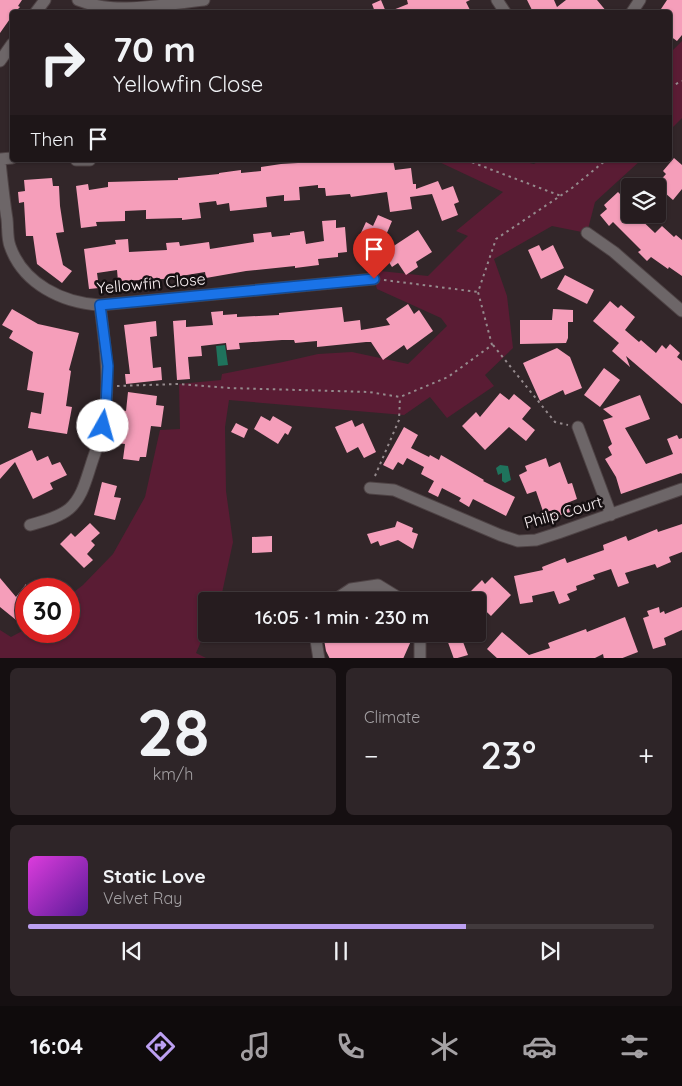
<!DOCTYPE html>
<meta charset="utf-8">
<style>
body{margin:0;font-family:Quicksand,sans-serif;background:#2e2528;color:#f1f3f6;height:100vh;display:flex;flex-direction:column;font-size:19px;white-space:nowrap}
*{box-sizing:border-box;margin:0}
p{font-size:16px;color:#a4a1a4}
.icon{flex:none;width:28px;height:28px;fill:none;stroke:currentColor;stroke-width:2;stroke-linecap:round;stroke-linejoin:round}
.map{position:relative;height:658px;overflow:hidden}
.drawer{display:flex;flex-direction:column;gap:10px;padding:10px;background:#150f11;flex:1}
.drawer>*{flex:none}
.top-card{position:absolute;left:10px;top:10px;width:662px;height:152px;border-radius:5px;box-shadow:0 1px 4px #0004,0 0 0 1px #423a3d;background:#261c1f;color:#f1f3f6;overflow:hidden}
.buttons{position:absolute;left:621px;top:178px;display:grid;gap:10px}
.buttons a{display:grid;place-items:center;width:45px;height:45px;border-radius:5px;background:#261c1f;box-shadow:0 1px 4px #0004,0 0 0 1px #423a3d;font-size:25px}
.speed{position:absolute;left:15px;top:578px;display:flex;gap:10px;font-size:25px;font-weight:700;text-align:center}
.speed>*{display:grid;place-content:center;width:65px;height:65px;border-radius:50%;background:#261c1f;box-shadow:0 1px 4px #0004,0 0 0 1px #423a3d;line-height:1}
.speed .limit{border:8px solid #d22;background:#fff;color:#111}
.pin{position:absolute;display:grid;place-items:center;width:42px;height:42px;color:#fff;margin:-51px -21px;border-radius:50% 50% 50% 0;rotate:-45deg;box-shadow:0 0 5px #0007}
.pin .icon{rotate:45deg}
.me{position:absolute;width:55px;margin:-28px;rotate:7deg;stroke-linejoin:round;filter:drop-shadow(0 0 4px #0008)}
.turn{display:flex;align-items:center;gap:18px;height:105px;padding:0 20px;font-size:22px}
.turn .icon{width:65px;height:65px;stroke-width:2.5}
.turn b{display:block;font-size:35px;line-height:42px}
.then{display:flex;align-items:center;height:48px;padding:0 20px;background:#0003;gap:10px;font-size:19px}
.big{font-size:38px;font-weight:600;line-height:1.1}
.drawer .card{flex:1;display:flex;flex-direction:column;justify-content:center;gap:8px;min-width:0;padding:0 18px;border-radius:8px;background:#2e2528}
.drawer .dial{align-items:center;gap:0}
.dial b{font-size:65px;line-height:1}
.song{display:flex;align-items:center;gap:15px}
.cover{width:60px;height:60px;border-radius:8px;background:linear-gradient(135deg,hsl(300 70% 55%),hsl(270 70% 35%))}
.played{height:5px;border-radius:2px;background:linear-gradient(90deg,#bca0f2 70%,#423a3d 70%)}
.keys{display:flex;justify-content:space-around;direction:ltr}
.heat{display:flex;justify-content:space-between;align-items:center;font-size:28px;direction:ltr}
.drawer .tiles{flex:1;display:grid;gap:10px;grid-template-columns:1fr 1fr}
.card:last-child{grid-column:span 2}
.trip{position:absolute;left:198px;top:592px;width:288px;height:50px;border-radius:5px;background:#261c1f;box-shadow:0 1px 4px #0004,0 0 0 1px #423a3d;font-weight:600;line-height:50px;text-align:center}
.tab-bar{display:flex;height:80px;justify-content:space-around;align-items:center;background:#0f0b0c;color:#a4a1a4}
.tab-bar .icon{width:35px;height:35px}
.tab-bar .selected{color:#bca0f2}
.tab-bar b{font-size:22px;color:#f1f3f6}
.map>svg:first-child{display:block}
.green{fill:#5a1c34}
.water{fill:#1f735c}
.building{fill:#f59eba}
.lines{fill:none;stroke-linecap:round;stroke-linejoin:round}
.minor-casing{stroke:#4e4345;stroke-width:13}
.path{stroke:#958a8d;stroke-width:2;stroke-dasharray:2.5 4;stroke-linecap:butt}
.minor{stroke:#6d6668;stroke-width:11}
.route-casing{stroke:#114b97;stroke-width:12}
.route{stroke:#1a73e8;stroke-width:9}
.labels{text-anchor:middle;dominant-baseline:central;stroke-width:5;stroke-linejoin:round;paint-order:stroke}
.street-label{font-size:16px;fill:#fbf2f4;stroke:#161012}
</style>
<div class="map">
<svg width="682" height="659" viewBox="0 0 682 659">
<rect width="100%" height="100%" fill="#322629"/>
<path class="green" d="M682,41V118L670,130V53Z
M435,160H516L534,164L540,160H641L595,202L587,233L552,226L494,259L507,296L513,348L485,375L494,386L447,418L430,397L404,415L229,400L225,427L226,491L233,542L222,593L219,601H206V630L196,653L206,658H0V630L11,637L26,629V631H69V596L83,585L113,554L145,497L160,430L180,429L179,384L221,380L222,374L283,362L318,354L352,352L408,364L447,326L441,318L377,289L374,279L380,271L428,276L468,236L456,231L503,192Z"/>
<path class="water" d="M225,345L228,365L218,366L216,346Z
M500,465L508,466L511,480L505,483L502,481V473L498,475L496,468Z"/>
<path class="building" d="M0,0H22L18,6L20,7L15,12H12V16L0,33Z
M381,0L386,12H375L372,4Z
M407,0H470L466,2L471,12H449L448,9L440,12H388L408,4Z
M527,0H554L557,7L566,0H597L607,12H533Z
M667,0H682V35L677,41L670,36V12H659Z
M674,158L682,165V189L673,200L656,185L666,174L663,171Z
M349,160H393L395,170L411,168L413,184H416V189L438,181L442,190L453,186L459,202L454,204L458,215L442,221L432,194L410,197L412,209L390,212L387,192L351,197L350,194L326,196L325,188H318V185L299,187L300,200L284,201V195L266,197L267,207L230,211L229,203L217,205L216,201L199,203L201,218L182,220V218L146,219V210L125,211V221L96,222L97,226L81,228L76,186L88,184L89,190L108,187V182L178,180V178L219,174V173L241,170V173L261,171V167L281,164Z
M52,178L53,186H59L60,206L64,232L56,233L63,265L72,271L62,283L37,264L33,236H26L24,202L19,203L18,192L25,191L24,180Z
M630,187V214H635L655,233L662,226L674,237L676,235L682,240V276L669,267L668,269L651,257L647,261L638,252L641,250L613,222L609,226L600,215L607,209L604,205L618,192L621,195Z
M378,215L392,221L378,254L366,249L364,253L354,248L366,222L373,226Z
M336,220V228L345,227L347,252L338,253V257L318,259L319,265L295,268V266L246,271L206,278L205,272L163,279L118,281L117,270L97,273L99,288L89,289L84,249L116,244L115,240L128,239L129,252L167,250L166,243L179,242L180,246L209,242L210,249L254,242L253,234L271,232L272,237L290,235V233L304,231L306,244L324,241L322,221Z
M418,230L432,252L416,262L418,267L406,275L398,263L392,267L383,253Z
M539,245L542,251L553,245L564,268L541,279L528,250Z
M565,275L594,290L587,304L557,289Z
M610,301L618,308L621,305L635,317L625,330L639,342L641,340L656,353L662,345L666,349L670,344L680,353L677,357L682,361V404L626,356L630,367L612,351L619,343L593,321Z
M408,304L414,314L419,310L433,331L407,350L404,345L383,360L371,342H366L317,347V341L295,343L294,340H282L239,343L240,349L227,350L226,343L201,346L202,356L188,357L190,379L177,380L173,321L186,320V327L213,325L211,312L223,311V315L237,314V317L279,315V313L342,307L344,322L360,320L361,330L390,325L386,319Z
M12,309L38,324L79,333L69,370L71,371L66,406L72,407L67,434L28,428L31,412L41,414L44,393L27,390L33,352L9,338L13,331L2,325Z
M553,309L573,310V322H568V338L566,343L520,344V320H552Z
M156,321L157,336L150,337L153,368L161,367L162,380L126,384L125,374H130L124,325Z
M557,348L570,357L582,388L565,395L563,390L540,401L523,363Z
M604,368L620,380L600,407L584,395Z
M128,392L157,396L156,405L164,406L161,427L151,426L146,457H140L139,461L123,459L125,444L117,443L122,410L126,411Z
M500,393L509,400L514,394L531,408L522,419L535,430L526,441L509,427L485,450L462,426L476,412L480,417Z
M640,395L650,419L625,428L646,464L673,454L667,439L677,435L679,439L682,438V474L681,473L621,494L616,477L605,459L612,455L608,447L612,444L603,420L613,417L603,409Z
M261,416L270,421L273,416L292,427L288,435L285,433L278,444L254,429Z
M352,420L355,427L363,423L376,452L364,458L358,447L347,453L335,427Z
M236,423L248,429L244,438L231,432Z
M404,427L418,435L411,448L429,457L430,455L439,460L441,455L484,480L483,481L515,497L506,516L473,499L469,507L459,501L461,498L442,488L438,497L428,492L434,481L421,474L424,467L407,458L403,465L398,462L393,470L383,465Z
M32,450L37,461L48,456L52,465L60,462L67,475L50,483L53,489L33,499L15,462L0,479V465Z
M546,458L549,467L560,462L568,484L572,483L577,499L567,503L570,512L546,520L536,491L527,494L519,475L527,471L525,466Z
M102,482L117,486L114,497L121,498L115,520L94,515Z
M397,521L413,528L412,532L418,534L413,549L398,540L380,546L378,541L371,544L367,534L395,527Z
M90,523L100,533L91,541L95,545L87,554L93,560L84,568L60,544L71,533L75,537Z
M682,524V552L669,557L671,562L657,568L655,564L625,573L629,583L618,587L611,569L593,575L595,579L576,586L577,590L567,594L570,600L559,604L554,591L532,596L533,602L520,604L514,576L543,570L542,567L565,558L567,563L604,550L603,545L626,536L628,541L657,529L658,532Z
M272,536V552L252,553V537Z
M492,577L511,595L491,616L468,594L482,580L485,584Z
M0,578L16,597L26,584V618L21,624L0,607Z
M376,593L390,601H346L354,596Z
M659,607L660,613L664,611L665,614L682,607V630L664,638L666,645L653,649L643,618L649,616L647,611Z
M625,617L638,652L620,659H604L603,654L593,659H498L487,649L502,632L529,655L550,648L548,643L586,629L587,632Z
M323,634H410L411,641L403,659H330L326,651Z
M445,634H460L468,655L454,659Z"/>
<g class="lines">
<g class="minor-casing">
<path id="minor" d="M78,0C117,16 163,4 204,0
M497,0L505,12
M36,12L45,0
M632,12L640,0
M0,61L12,44
M0,159L12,158
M76,160H90
M0,162C2,181 4,200 7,219C8,227 7,238 10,246C23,284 63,303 100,305L374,279
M587,233L614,252L682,311
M578,427L611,515
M370,488L394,490L500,535L518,541L536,540L558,533L682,489
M30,525C43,521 58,518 69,509C82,498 86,480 91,465C95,452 101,438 103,424C111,384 105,345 100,305
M333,601L351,589L378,585L404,601
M315,634L319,659
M420,659V634"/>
</g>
<path class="path" d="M670,87L682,81
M466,160L561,196
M384,280L478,292
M493,345L555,422L568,425
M117,386L179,384L229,388L369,392L400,397L448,377L492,345L478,292L496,239L572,188L606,160
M375,476L399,420L400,397"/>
<use href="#minor" class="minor"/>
</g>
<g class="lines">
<g class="route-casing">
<path id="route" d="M103,426L106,406L108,366L100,305L374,279"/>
</g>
<use href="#route" class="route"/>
</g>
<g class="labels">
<g class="street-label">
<text transform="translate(151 283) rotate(-5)">Yellowfin Close</text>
<text transform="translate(563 512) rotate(-16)">Philp Court</text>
</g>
</g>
</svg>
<div class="buttons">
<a><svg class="icon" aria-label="layers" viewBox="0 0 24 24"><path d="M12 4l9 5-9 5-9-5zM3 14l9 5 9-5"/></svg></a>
</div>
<div class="speed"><div class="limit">30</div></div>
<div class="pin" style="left:374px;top:279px;background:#d93025"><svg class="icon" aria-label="arrive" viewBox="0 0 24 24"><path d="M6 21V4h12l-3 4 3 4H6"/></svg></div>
<svg class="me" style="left:103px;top:426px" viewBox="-20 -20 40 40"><circle r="19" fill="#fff"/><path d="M0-13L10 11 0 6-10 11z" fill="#1a73e8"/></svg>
<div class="trip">16:05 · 1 min · 230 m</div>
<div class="top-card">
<div class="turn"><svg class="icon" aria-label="right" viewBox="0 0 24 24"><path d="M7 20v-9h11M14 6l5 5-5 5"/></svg><div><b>70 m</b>Yellowfin Close</div></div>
<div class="then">Then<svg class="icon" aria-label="arrive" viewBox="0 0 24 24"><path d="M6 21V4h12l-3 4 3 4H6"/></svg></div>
</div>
</div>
<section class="drawer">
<div class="tiles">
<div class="card dial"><b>28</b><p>km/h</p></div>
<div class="card"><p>Climate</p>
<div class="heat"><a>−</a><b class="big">23°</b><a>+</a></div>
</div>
<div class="card">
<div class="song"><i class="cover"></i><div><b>Static Love</b><p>Velvet Ray</p></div></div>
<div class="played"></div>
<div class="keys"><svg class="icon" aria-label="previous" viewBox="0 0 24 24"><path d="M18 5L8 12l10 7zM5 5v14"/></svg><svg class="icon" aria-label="pause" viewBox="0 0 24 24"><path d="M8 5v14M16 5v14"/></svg><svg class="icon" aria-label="next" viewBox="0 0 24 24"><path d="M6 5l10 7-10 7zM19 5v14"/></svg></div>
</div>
</div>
</section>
<nav class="tab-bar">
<b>16:04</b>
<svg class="icon selected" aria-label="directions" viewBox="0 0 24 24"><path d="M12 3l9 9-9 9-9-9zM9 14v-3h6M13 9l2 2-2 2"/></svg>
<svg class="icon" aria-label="music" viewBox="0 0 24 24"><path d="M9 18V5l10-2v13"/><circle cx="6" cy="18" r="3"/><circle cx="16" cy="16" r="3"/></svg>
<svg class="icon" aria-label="phone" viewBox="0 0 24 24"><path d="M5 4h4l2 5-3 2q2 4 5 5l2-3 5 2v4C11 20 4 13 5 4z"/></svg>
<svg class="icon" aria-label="climate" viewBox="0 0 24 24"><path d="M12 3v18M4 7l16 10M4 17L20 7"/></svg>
<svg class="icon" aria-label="car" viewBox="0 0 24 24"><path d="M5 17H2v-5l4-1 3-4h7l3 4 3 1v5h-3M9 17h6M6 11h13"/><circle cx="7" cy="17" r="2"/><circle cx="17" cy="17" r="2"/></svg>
<svg class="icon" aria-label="filters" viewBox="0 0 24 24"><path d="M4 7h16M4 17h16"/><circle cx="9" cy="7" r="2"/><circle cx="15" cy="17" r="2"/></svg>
</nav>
